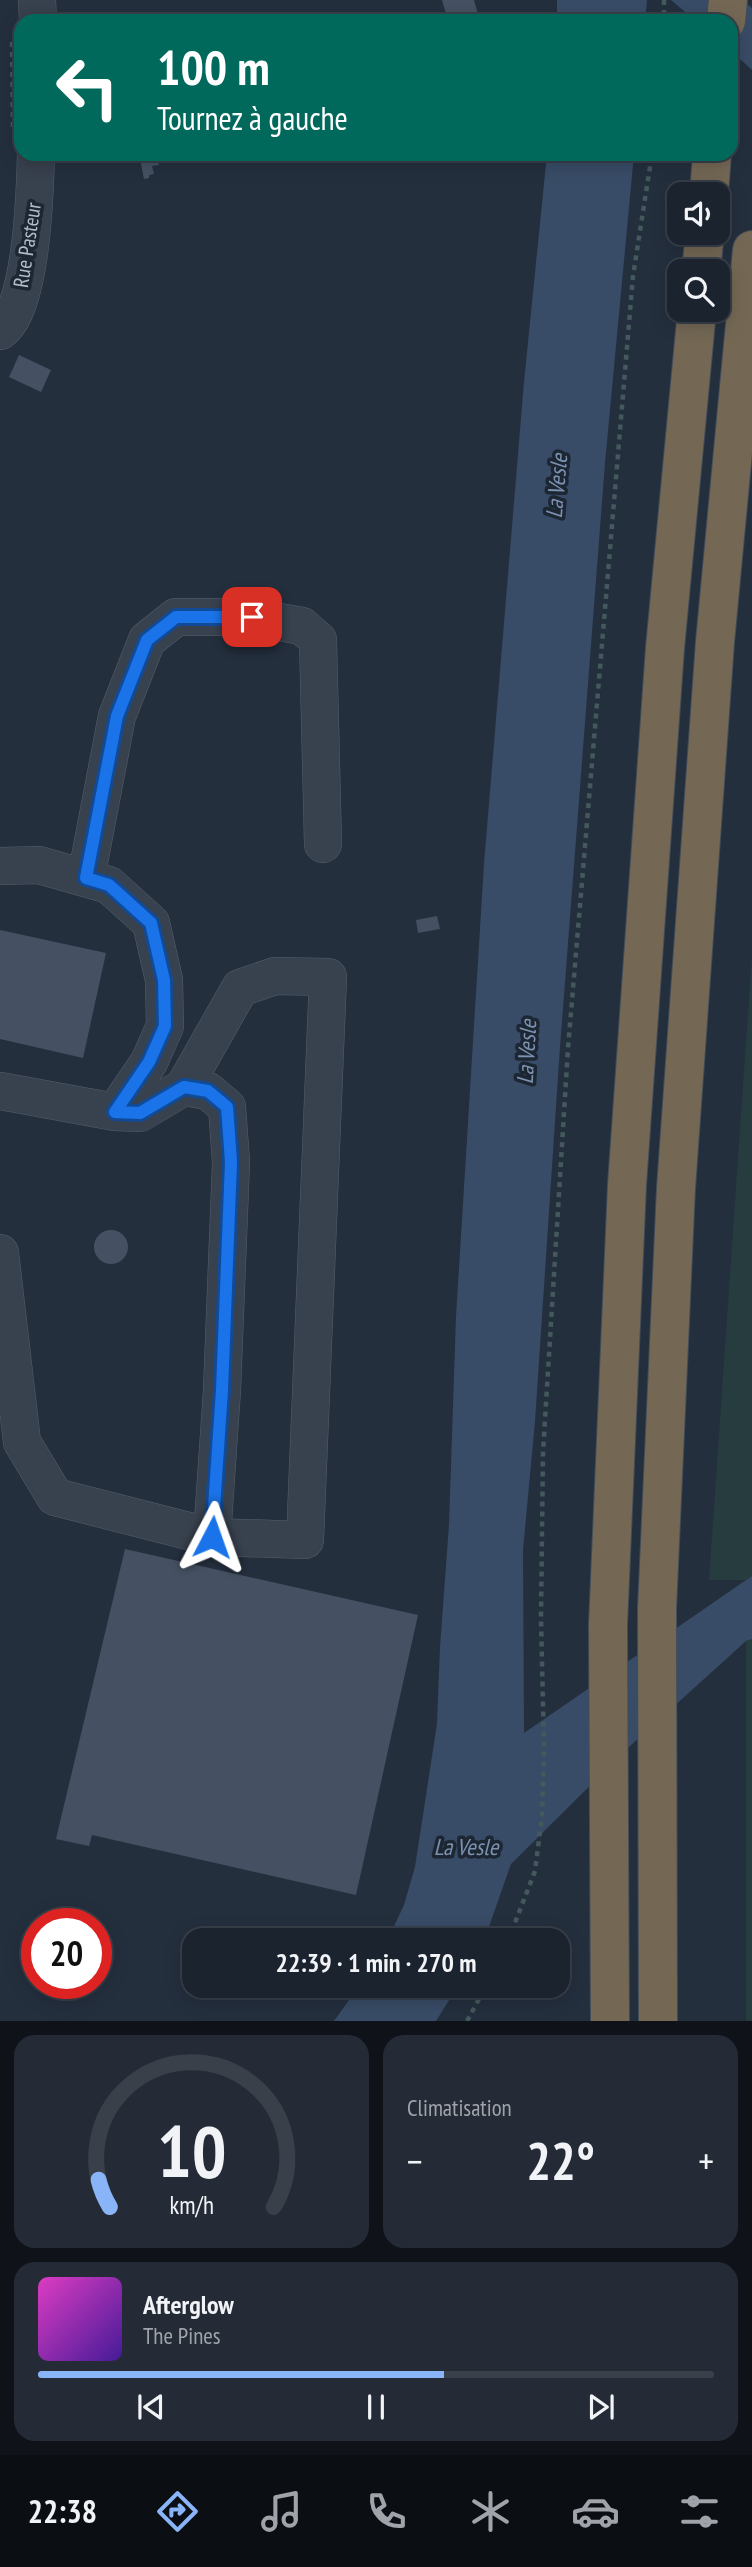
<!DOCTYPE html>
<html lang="fr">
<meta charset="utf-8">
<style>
body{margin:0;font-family:"PT Sans Narrow",sans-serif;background:#242b36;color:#f1f3f6;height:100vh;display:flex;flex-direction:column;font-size:26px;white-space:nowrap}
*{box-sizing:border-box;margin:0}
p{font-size:23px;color:#a0a4aa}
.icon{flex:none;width:38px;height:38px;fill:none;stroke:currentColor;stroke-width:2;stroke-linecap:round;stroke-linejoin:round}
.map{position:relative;height:2021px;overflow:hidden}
.drawer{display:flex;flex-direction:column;gap:14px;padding:14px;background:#0f1319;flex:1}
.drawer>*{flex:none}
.hud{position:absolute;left:14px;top:14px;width:724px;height:147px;border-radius:21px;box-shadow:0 4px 18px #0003,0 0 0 2px #39404a;background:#00695c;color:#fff;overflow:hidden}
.controls{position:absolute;left:667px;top:182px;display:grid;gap:14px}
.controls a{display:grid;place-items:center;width:63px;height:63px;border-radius:14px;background:#1b232e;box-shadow:0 4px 18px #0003,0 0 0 2px #39404a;font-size:35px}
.speed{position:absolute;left:21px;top:1908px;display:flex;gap:14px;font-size:35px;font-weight:700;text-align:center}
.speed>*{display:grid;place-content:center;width:91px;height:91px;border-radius:50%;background:#1b232e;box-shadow:0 4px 18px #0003,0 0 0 2px #39404a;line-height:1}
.speed .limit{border:10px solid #d22;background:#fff;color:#111}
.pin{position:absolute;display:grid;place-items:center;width:60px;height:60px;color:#fff;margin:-30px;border-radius:14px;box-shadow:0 4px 10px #0006}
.me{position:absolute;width:77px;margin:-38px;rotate:4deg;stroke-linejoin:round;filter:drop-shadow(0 0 5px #0008)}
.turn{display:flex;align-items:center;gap:24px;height:147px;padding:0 28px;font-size:32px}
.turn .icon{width:91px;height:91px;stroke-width:2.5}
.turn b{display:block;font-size:49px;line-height:60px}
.big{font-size:52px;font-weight:600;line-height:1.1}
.drawer .card{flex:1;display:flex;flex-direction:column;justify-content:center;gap:10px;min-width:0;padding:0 24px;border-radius:21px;background:#242b36}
.drawer .dial{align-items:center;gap:0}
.dial svg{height:182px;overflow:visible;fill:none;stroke:#39404a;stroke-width:7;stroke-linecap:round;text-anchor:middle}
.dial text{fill:#f1f3f6;stroke:none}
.song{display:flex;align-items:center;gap:21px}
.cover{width:84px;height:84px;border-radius:10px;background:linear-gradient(135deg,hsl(310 70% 55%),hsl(260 70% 35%))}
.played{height:7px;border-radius:4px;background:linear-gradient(90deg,#8ab4f8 60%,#39404a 60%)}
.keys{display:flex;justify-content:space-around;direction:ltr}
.heat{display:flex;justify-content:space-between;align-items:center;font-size:38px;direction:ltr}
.drawer .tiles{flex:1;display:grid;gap:14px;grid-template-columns:1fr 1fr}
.card:last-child{grid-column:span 2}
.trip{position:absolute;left:182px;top:1928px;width:388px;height:70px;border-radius:21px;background:#1b232e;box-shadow:0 4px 18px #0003,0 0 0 2px #39404a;font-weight:600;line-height:70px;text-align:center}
.menu{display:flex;height:112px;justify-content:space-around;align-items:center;background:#0b0e12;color:#a0a4aa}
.menu .icon{width:49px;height:49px}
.menu .selected{color:#8ab4f8}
.menu b{font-size:32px;color:#f1f3f6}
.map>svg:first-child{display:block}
.green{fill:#263c3f}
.water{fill:#394c67}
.building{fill:#455162}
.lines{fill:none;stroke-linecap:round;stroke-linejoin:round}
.minor-casing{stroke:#565f6c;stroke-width:38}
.highway-casing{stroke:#434c59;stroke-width:40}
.path{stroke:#44595c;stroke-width:4.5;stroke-dasharray:5 5;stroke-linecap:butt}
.minor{stroke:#38414e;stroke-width:37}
.highway{stroke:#746855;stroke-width:38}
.route-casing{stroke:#114b97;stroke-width:18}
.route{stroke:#1a73e8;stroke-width:12}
.labels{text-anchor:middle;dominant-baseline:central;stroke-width:7;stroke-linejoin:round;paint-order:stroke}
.street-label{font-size:21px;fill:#b4bcc9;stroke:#1d2633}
.water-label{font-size:23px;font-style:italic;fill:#7c92b1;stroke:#1d2633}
</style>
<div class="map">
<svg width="752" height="2021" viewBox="0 0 752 2021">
<rect width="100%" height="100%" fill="#242f3e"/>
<path class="green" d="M752,955V1576L746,1580H709Z
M752,1639V2021H746V1641Z"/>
<path class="water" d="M557,0H647L645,21H557Z
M671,0H742L752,8V70L732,52V21H696Z
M547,154H634L605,463L560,1047L535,1421L523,1550L524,1733L752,1576V1639L746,1641L630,1746L511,1864L484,1941H387L404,1905L415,1867L437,1724L440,1647L449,1525L456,1317L484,864L524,382Z
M359,1986H458L436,2021H334Z"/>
<path class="building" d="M442,0H474L480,21H448Z
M109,12L110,21H88L87,17Z
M139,154H156L159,165L152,166L154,174L149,175V178L144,179Z
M19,355L51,370L41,392L9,377Z
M437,916L440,929L418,933L416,920Z
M0,930L106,953L83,1058L0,1039Z
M94 1247a17 17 0 1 1 34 0a17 17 0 1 1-34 0Z
M125,1549L418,1615L356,1895L92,1835L89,1846L56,1839Z"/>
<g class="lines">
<g class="minor-casing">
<path id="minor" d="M37,0L38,21
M0,331C32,310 35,191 36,154
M0,866L39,865L109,885L151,923L164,980L165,1026L149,1062L115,1112
M86,878L117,716L147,640L176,617H252L302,626L318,640L323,844
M184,1087L240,988L275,976L328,977L305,1540L212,1537
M0,1091L115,1112L140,1113L184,1087L208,1091L227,1107L231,1162L222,1390L212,1537L55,1497L22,1442L0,1253"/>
</g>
<g class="highway-casing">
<path id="highway" d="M726,21L728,0
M709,194L712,154
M701,271L705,233
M610,2021L608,1625L627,1185L665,648L697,310
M658,2021L657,1609L676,1188L715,642L752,250"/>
</g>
<path class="path" d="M664,0V21
M12,42L13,132
M508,1941L535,1871L542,1816L544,1749L541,1617L543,1452L568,1048L633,276L652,154
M467,2021L486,1986"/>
<use href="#minor" class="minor"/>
<use href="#highway" class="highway"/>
</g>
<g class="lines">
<g class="route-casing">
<path id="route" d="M212,1537L222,1390L231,1162L227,1107L208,1091L184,1087L140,1113L115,1112L149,1062L165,1026L164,980L151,923L109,885L86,878L117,716L147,640L176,617H252"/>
</g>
<use href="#route" class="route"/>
</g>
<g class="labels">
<g class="street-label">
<text transform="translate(27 245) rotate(-81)">Rue Pasteur</text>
</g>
<g class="water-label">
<text transform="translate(556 486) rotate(-85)">La Vesle</text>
<text transform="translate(526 1052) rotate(-87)">La Vesle</text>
<text x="466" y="1846">La Vesle</text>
</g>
</g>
</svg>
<div class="controls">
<a><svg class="icon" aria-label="sound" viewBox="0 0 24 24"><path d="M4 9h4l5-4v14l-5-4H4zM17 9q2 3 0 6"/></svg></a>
<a><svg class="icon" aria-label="search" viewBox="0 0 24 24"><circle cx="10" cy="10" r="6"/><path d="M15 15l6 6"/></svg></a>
</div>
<div class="speed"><div class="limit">20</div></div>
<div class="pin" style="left:252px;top:617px;background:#d93025"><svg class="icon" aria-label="arrive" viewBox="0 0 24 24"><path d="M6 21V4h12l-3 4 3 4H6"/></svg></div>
<svg class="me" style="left:212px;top:1537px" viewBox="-20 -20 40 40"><path d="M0-17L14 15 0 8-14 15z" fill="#1a73e8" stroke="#fff" stroke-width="4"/></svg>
<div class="trip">22:39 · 1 min · 270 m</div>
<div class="hud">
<div class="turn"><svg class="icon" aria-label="left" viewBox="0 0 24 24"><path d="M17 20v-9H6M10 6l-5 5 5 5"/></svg><div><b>100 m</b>Tournez à gauche</div></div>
</div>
</div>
<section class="drawer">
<div class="tiles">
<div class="card dial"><svg viewBox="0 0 100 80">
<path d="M14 69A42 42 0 1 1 86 69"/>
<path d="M14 69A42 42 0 0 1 9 57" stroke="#8ab4f8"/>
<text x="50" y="56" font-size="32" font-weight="700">10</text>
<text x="50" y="72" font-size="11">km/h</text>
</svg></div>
<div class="card"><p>Climatisation</p>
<div class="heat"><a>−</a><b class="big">22°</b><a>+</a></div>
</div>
<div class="card">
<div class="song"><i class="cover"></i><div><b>Afterglow</b><p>The Pines</p></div></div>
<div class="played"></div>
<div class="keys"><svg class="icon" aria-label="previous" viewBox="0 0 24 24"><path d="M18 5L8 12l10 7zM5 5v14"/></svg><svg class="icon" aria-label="pause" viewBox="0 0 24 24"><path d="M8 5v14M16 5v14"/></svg><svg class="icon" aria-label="next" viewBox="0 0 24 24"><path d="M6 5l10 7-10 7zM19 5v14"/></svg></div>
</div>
</div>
</section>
<nav class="menu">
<b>22:38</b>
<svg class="icon selected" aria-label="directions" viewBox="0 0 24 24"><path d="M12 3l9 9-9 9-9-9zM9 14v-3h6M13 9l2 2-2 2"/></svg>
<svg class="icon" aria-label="music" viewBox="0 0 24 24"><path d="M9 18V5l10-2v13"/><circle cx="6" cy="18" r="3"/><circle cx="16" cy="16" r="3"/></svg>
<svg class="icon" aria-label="phone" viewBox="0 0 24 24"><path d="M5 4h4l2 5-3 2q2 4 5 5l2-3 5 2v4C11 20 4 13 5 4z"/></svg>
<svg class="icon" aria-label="climate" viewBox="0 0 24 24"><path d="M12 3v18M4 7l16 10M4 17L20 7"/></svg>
<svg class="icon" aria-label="car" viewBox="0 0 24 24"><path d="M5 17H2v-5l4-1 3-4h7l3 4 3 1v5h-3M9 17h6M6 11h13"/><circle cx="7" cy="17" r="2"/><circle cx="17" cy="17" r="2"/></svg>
<svg class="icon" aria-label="filters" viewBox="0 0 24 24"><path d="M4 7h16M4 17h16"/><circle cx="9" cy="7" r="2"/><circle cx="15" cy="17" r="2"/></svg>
</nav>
